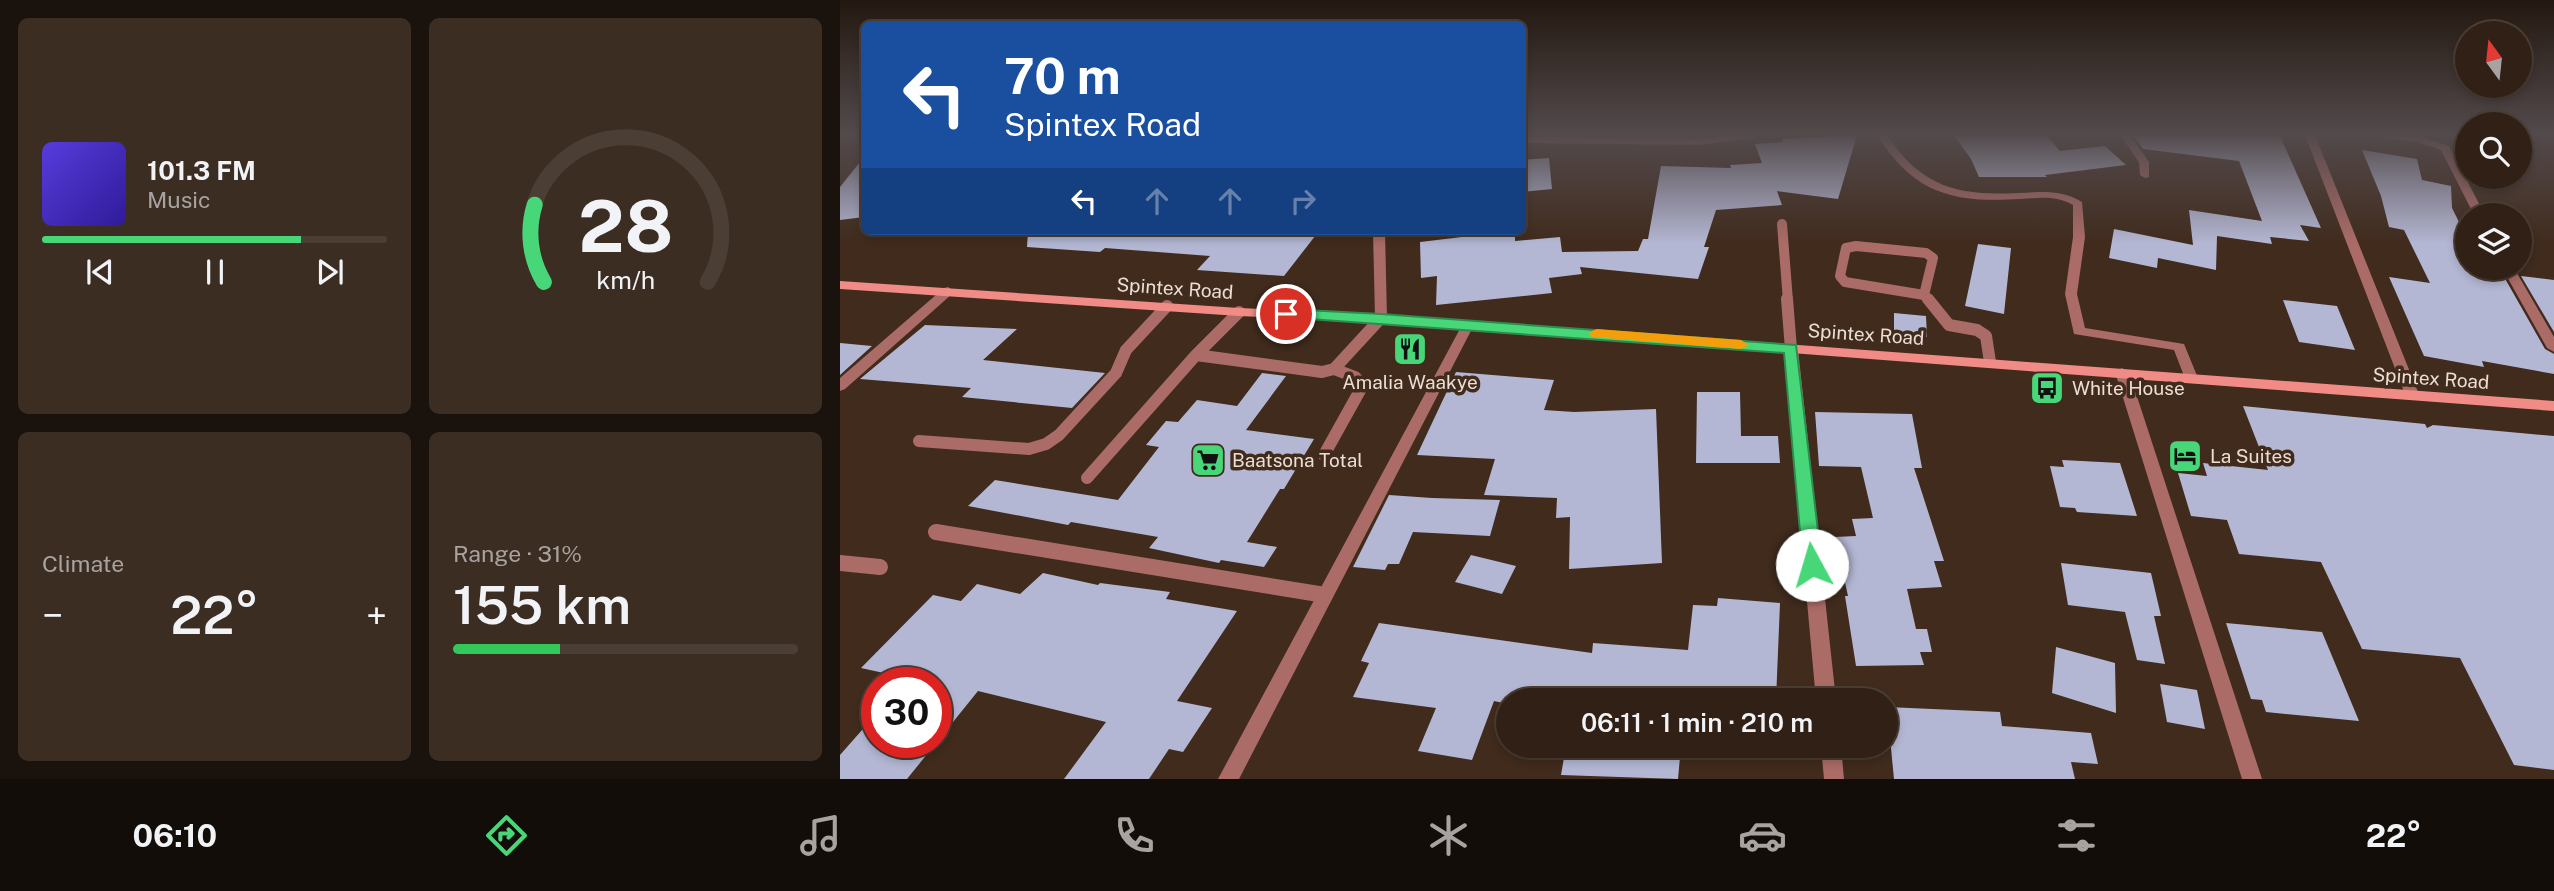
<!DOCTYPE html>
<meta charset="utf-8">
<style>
body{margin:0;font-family:"Public Sans",sans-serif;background:#3c2d23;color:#f1f3f6;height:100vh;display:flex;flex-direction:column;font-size:26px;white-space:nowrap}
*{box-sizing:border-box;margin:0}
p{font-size:23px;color:#a8a3a1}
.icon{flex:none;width:38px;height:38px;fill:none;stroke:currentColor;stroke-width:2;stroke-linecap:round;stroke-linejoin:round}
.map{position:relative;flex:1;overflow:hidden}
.sheet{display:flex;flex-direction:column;gap:18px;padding:18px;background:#1a120c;width:840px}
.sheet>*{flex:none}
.guide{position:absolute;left:21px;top:21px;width:665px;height:214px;border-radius:10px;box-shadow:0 4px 10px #0003,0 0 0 2px #4b3e35;background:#1a4fa0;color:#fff;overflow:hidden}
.needle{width:46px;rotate:345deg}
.controls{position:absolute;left:1615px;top:21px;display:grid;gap:14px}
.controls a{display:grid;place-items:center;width:77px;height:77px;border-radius:50%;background:#302016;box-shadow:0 4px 10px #0003,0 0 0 2px #4b3e35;font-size:35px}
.speed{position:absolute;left:21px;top:667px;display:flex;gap:14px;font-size:35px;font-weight:700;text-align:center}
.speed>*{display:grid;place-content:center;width:91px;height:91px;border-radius:50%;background:#302016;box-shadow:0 4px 10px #0003,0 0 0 2px #4b3e35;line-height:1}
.speed .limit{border:10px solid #d22;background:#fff;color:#111}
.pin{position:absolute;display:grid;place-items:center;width:60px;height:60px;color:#fff;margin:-30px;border:4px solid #fff;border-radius:50%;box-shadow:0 2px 7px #0007}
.me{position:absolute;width:77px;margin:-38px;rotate:354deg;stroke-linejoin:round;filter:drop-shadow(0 0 5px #0008)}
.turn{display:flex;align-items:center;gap:24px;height:147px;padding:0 28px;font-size:32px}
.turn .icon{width:91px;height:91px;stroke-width:2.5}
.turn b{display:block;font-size:49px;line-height:60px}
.lanes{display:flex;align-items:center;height:66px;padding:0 28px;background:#0003;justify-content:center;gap:35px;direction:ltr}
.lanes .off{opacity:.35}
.big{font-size:52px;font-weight:600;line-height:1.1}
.sheet .card{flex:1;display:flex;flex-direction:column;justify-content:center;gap:10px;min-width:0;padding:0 24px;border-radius:10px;background:#3c2d23}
.sheet .dial{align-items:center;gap:0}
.dial svg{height:182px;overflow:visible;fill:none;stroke:#4b3e35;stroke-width:7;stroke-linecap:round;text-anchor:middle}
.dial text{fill:#f1f3f6;stroke:none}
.song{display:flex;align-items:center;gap:21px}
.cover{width:84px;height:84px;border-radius:10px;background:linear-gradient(135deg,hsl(250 70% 55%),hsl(250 70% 35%))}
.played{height:7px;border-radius:4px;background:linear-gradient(90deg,#47d779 75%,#4b3e35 75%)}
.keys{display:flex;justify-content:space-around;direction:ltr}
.heat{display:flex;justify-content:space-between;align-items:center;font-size:38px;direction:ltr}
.charge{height:10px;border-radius:5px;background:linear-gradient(90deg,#34c759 31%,#4b3e35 0)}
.sheet .tiles{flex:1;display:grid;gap:18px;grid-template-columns:repeat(2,1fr)}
.trip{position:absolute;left:656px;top:688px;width:402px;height:70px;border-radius:35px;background:#302016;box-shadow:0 4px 10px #0003,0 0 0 2px #4b3e35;font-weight:600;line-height:70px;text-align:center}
.tab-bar{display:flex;height:112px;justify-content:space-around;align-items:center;background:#130d09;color:#a8a3a1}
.tab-bar .icon{width:49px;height:49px}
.tab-bar .selected{color:#47d779}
.tab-bar b{font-size:32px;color:#f1f3f6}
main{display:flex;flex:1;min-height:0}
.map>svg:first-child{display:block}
.building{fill:#b4b7d3}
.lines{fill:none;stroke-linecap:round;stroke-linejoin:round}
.lane-far2{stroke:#ab6b67;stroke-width:10}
.lane-far1{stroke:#ab6b67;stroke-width:12}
.lane{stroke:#ab6b67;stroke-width:16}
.street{fill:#ab6b67;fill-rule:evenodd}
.secondary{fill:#f08b85;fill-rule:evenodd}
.route{fill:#47d779;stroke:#2e8c4f;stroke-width:2}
.slow{fill:#f59e0b}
.labels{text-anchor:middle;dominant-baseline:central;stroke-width:7;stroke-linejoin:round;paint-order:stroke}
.street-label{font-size:19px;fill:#ecded5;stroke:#402b1d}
.poi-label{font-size:19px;fill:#ecded5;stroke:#402b1d;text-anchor:start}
</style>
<main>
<section class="sheet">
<div class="tiles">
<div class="card">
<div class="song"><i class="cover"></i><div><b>101.3 FM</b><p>Music</p></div></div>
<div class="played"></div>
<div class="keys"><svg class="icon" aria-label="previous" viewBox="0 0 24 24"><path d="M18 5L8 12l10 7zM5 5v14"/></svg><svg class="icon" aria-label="pause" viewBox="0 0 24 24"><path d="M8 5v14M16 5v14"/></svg><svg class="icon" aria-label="next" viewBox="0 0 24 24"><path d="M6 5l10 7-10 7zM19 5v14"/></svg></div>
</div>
<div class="card dial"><svg viewBox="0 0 100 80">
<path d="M14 69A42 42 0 1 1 86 69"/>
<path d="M14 69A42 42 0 0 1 10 35" stroke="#47d779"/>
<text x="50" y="56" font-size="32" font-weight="700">28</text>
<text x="50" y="72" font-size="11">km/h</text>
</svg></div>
<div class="card"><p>Climate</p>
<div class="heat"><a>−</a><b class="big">22°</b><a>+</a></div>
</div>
<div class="card"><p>Range · 31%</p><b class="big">155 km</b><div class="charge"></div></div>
</div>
</section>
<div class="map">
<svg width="1714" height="779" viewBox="0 0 1714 779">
<rect width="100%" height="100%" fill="#402b1d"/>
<path class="building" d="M1017,135L998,199L937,191L942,205L876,210L864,247H869L858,279L740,267L742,274L709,278L712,293L596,305L597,276L581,278L580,242L622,237V233L675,231V241L720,237L722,252L798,251L803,239H808L821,166L891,168L890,165L922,163L915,144L943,142L942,139Z
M1114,135H1206L1220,151L1265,146L1286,165L1205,175L1207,177H1139L1131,159Z
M1293,135L1440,136L1481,228L1460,225L1469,241L1430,237L1432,244L1377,236L1376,270L1318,258L1317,268L1269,258L1274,229L1353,245L1349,210L1422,221L1399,161L1303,149Z
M1522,150L1577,159L1582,180L1611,186L1612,208L1628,240V268H1659L1705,349L1714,354V374L1642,361L1644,367L1584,356L1549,277L1590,283L1564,230L1549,227L1541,196Z
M24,157V217L0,220V187Z
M709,158L712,189L682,192V160Z
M188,231H479L444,276L357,270L370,256L265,248L260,252L187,247Z
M1138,244L1171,248L1164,314L1125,306Z
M1681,276L1714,280V332Z
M1443,300L1497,306L1515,350L1459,342Z
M1054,313L1086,316L1087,337L1054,334Z
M85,325L177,329L143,360L265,373L232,408L122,397L131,388L20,379Z
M0,343L32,346L0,375Z
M616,372L714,380L704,410L734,412L816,409L822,563L729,569L730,517L716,518L717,498L644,495L655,459L577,455Z
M422,373L446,376L406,430L474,439L444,489H440L407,542L437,547L424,567L381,560L379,563L309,548L318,537L231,522L228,525L128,506L155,480L278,500L319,447L306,445L326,421L338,422L357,400L397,406Z
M857,392H900L901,436H938L940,463H856Z
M1403,406L1585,424L1587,428L1593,425L1714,436V770L1674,765L1620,658L1522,649L1481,562L1399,554L1387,520L1351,516L1338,473L1367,476L1363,463L1428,470Z
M975,412L1072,414L1082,468H1074L1104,561H1094L1102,587L1067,589L1076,629H1087L1092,652H1080L1084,665L1016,666L1005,596H1008L995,537L1016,536L1012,519L1033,518L1021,467L979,466Z
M1222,460L1280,463L1297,516L1237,512L1235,508L1220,507L1210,466L1224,467Z
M549,495L592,498L660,500L650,536L573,532L559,564H548L545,570L513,567Z
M631,555L676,566L662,594L615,582Z
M1221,563L1311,573L1321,616H1314L1325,664L1297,660L1285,612L1228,605Z
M203,573L258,585L260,583L330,592L326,599L397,611L337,701L372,708L343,752L329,749L309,779H224L266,722L138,691L67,779H0V755L37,713V742H96V682H85L21,668L93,595L121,601L137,584L180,594Z
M878,598L940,603L936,700H668V704L654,701L632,760L578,751L596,708L513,697L529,663L521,661L539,623L752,653L753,643L848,650L853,605L877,606Z
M1386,623L1482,632L1519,721L1426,712L1422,700L1411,699Z
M1216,647L1275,663L1276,713L1212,693Z
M1320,684L1357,690L1365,729L1327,722Z
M1047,707L1160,712L1162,726L1251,733L1258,764L1231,762L1235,779H1054Z
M726,746H841L838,779L721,775Z"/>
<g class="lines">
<path class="lane-far2" d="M942,224L948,301
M1016,246L1086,253L1093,258L1084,295L1005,282L1000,276L1006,248Z
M1084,295L1089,301"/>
<path class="lane-far1" d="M947,299L951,349
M1088,299L1109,325L1137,330L1146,336L1150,362
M356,355L482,372L494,369L541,318
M79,441L189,449L206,444L219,435L276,373L286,350L327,306
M484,455L523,385L515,377L494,369
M247,478L356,355L399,312"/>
<path class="lane" d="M96,532L485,595
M0,563L40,567"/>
<path class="street" d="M892,135H918L913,138L859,145L682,143V137L859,139Z
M1037,135H1047C1081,187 1118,196 1178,193C1201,192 1221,189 1242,202L1245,237L1237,294L1245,328L1344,344L1358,378L1356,381H1346L1334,350L1234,334L1225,294L1233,237V205C1216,195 1199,198 1180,199C1113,203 1074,194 1037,135Z
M1280,135H1290L1309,162V177L1305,178L1300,175L1299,162Z
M1465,135H1475L1580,397L1578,400H1568L1566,397Z
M1536,135L1578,136L1609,146L1645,215H1634L1601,150L1577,142L1541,138Z
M533,231H545L547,318L541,322L535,318Z
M1662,268H1674L1714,337V352L1707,348Z
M108,287L114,291L112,294L5,389L0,391V378L104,288Z
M628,321L634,325L399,779H378L622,325Z
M951,345L958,349L996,700H976L944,349Z
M1282,368L1289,372L1422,779H1402L1275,372Z
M981,746H1001L1004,779H984Z"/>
<path class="secondary" d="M0,281L399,308L541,314L1714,401V411L541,322L399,316L0,289Z"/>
</g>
<linearGradient id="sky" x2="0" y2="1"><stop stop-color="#231810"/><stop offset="0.55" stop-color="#534a4c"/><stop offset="1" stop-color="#534a4c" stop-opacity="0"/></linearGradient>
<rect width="1714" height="244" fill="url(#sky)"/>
<path class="route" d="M446,309L541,314L956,345L982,565L979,570L972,573L966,570L963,565L944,353L441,317L439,314Z"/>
<path class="slow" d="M757,329L901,340L909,345L901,349L752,337L749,334L752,331Z"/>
<defs>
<g id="restaurant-square" transform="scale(1.75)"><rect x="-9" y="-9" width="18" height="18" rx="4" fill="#47d779" stroke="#402b1d"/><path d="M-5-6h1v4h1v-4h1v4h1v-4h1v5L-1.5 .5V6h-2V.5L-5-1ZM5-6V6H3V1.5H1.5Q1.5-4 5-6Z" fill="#111"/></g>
<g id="bus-square" transform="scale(1.75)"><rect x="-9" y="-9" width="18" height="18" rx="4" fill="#47d779" stroke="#402b1d"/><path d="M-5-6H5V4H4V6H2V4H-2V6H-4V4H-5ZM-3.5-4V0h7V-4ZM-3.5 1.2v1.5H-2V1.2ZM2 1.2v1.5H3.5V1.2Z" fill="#111"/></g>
<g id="hotel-square" transform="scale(1.75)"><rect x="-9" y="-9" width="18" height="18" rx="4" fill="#47d779" stroke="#402b1d"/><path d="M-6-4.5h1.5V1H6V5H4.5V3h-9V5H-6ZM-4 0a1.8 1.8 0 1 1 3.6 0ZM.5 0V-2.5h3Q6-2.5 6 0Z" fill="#111"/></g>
<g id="supermarket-square" transform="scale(1.75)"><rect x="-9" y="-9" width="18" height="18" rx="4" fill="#47d779" stroke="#402b1d"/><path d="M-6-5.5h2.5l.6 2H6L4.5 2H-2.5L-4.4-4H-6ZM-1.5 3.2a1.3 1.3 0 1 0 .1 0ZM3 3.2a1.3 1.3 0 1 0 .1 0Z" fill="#111"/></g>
</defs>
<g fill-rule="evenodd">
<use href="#restaurant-square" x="570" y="349"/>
<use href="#bus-square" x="1207" y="388"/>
<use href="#hotel-square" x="1345" y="456"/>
<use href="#supermarket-square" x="368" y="460"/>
</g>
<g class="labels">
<g class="street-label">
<text transform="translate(335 288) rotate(4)">Spintex Road</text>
<text transform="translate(1026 334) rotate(4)">Spintex Road</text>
<text transform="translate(1591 378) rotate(4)">Spintex Road</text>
</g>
<g class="poi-label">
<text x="570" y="382" text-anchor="middle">Amalia Waakye</text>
<text x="1232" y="388">White House</text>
<text x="1370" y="456">La Suites</text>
<text x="392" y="460">Baatsona Total</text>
</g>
</g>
</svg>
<div class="controls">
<a><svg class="needle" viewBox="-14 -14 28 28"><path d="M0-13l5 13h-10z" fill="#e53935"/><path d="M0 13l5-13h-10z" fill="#a8a3a1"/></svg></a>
<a><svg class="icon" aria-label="search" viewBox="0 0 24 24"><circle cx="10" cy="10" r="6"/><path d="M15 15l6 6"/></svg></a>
<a><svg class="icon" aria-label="layers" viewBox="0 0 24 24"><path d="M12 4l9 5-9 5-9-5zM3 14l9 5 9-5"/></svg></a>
</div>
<div class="speed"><div class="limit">30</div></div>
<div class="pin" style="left:446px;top:314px;background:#d93025"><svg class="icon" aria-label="arrive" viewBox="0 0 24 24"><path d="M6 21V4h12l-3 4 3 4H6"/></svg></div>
<svg class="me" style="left:972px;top:565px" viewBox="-20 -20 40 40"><circle r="19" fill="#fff"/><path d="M0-13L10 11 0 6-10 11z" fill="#47d779"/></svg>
<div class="trip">06:11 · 1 min · 210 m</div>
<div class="guide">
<div class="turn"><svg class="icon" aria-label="left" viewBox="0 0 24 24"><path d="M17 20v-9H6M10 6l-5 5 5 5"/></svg><div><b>70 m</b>Spintex Road</div></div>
<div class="lanes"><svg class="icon" aria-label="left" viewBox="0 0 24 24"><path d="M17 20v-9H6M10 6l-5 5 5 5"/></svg><svg class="icon off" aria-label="ahead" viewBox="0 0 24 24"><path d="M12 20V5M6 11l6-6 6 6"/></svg><svg class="icon off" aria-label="ahead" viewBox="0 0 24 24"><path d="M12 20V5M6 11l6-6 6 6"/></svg><svg class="icon off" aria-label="right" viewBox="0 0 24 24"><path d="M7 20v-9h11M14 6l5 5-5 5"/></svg></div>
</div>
</div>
</main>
<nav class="tab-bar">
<b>06:10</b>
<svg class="icon selected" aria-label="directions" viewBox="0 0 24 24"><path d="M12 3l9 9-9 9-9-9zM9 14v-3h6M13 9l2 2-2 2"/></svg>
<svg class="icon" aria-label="music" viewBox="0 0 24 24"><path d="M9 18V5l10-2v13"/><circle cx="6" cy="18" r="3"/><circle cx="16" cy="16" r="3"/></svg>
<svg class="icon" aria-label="phone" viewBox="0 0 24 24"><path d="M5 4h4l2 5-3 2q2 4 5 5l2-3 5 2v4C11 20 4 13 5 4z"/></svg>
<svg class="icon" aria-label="climate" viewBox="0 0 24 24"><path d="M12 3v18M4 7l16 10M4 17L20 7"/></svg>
<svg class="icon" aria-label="car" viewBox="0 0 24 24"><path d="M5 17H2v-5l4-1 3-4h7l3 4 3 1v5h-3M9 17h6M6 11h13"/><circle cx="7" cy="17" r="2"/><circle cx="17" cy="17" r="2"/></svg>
<svg class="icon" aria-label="filters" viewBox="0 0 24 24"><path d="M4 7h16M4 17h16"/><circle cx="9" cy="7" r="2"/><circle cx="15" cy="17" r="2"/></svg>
<b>22°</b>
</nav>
